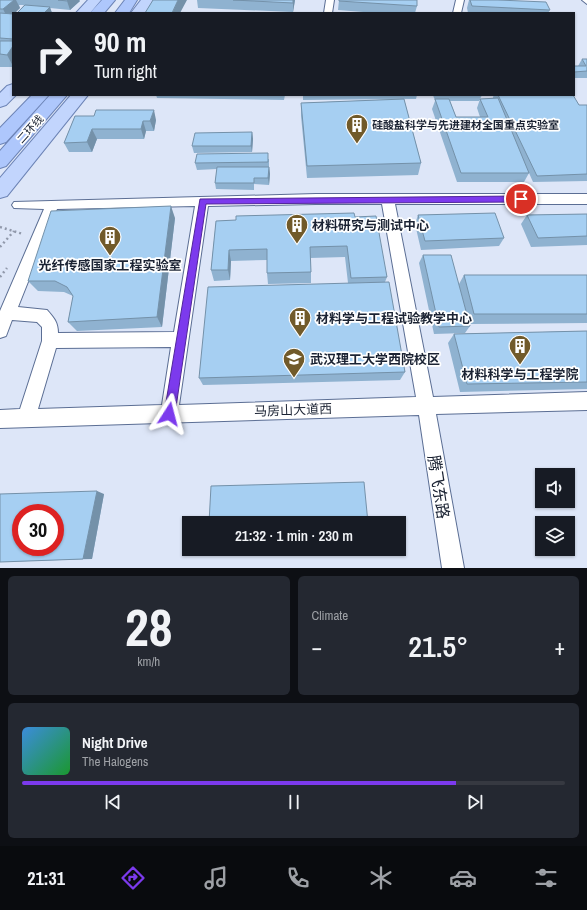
<!DOCTYPE html>
<meta charset="utf-8">
<style>
body{margin:0;font-family:"Archivo Narrow","Noto Sans SC",sans-serif;background:#242831;color:#f1f3f6;height:100vh;display:flex;flex-direction:column;font-size:15px;white-space:nowrap}
*{box-sizing:border-box;margin:0}
p{font-size:13px;color:#9ea1a6}
.icon{flex:none;width:22px;height:22px;fill:none;stroke:currentColor;stroke-width:2;stroke-linecap:round;stroke-linejoin:round}
.map{position:relative;height:568px;overflow:hidden}
.side{display:flex;flex-direction:column;gap:8px;padding:8px;background:#0d0f14;flex:1}
.side>*{flex:none}
.top-card{position:absolute;left:12px;top:12px;width:563px;height:84px;border-radius:0px;box-shadow:0 1px 3px #0004;background:#171b24;color:#f1f3f6;overflow:hidden}
.tools{position:absolute;left:535px;top:468px;display:grid;gap:8px}
.tools a{display:grid;place-items:center;width:40px;height:40px;border-radius:0px;background:#171b24;box-shadow:0 1px 3px #0004;font-size:20px}
.speed{position:absolute;left:12px;top:504px;display:flex;gap:8px;font-size:20px;font-weight:700;text-align:center}
.speed>*{display:grid;place-content:center;width:52px;height:52px;border-radius:50%;background:#171b24;box-shadow:0 1px 3px #0004;line-height:1}
.speed .limit{border:6px solid #d22;background:#fff;color:#111}
.pin{position:absolute;display:grid;place-items:center;width:34px;height:34px;color:#fff;margin:-17px;border:2px solid #fff;border-radius:50%;box-shadow:0 1px 4px #0007}
.me{position:absolute;width:44px;margin:-22px;rotate:9deg;stroke-linejoin:round;filter:drop-shadow(0 0 3px #0008)}
.turn{display:flex;align-items:center;gap:14px;height:84px;padding:0 16px;font-size:18px}
.turn .icon{width:52px;height:52px;stroke-width:2.5}
.turn b{display:block;font-size:28px;line-height:34px}
.big{font-size:30px;font-weight:600;line-height:1.1}
.side .widget{flex:1;display:flex;flex-direction:column;justify-content:center;gap:6px;min-width:0;padding:0 14px;border-radius:6px;background:#242831}
.side .dial{align-items:center;gap:0}
.dial b{font-size:52px;line-height:1}
.song{display:flex;align-items:center;gap:12px}
.cover{width:48px;height:48px;border-radius:6px;background:linear-gradient(135deg,hsl(210 70% 55%),hsl(130 70% 35%))}
.played{height:4px;border-radius:2px;background:linear-gradient(90deg,#7c3aed 80%,#363941 80%)}
.keys{display:flex;justify-content:space-around;direction:ltr}
.heat{display:flex;justify-content:space-between;align-items:center;font-size:22px;direction:ltr}
.side .tiles{flex:1;display:grid;gap:8px;grid-template-columns:1fr 1fr}
.widget:last-child{grid-column:span 2}
.trip{position:absolute;left:182px;top:516px;width:224px;height:40px;border-radius:0px;background:#171b24;box-shadow:0 1px 3px #0004;font-weight:600;line-height:40px;text-align:center}
.tabs{display:flex;height:64px;justify-content:space-around;align-items:center;background:#090b0e;color:#9ea1a6}
.tabs .icon{width:28px;height:28px}
.tabs .selected{color:#7c3aed}
.tabs b{font-size:18px;color:#f1f3f6}
.map>svg:first-child{display:block}
.lines{fill:none;stroke-linecap:round;stroke-linejoin:round}
.minor-casing{stroke:#5b6e94;stroke-width:2}
.primary-casing{stroke:#6d84b6;stroke-width:2}
.trunk-casing{stroke:#6d84b6;stroke-width:2}
.path{stroke:#9199ab;stroke-width:2.5;stroke-dasharray:2 3;stroke-linecap:butt}
.minor{fill:#fff;fill-rule:evenodd}
.primary{fill:#c2d5fd;fill-rule:evenodd}
.trunk{fill:#aec7fc;fill-rule:evenodd}
.wall{fill:#8fb2d0}
.shaded-wall{fill:#7491a9}
.building{fill:#a6cff2;stroke:#7491a9;fill-rule:evenodd}
.route{fill:#7c3aed;stroke:#51269a}
.labels{text-anchor:middle;dominant-baseline:central;stroke-width:3.5;stroke-linejoin:round;paint-order:stroke}
.far-poi-label{font-size:11px;font-weight:bold;fill:#1b2333;stroke:#fff;text-anchor:start}
.far-street-label{font-size:11px;fill:#1b2333;stroke:#fff}
.poi-label{font-size:13px;font-weight:bold;fill:#1b2333;stroke:#fff;text-anchor:start}
.street-label{font-size:13px;fill:#1b2333;stroke:#fff}
.near-street-label{font-size:16px;fill:#1b2333;stroke:#fff}
</style>
<div class="map">
<svg width="587" height="568" viewBox="0 0 587 568">
<rect width="100%" height="100%" fill="#dde6f8"/>
<g class="lines">
<g class="minor-casing">
<path id="minor" d="M326,0H334L332,13H324Z
M456,0H464L461,13H453Z
M582,0H587V4Z
M316,194H587V204H395L433,397L587,392V410L436,414L464,568H442L419,415L0,428V410L20,409L42,341V327L37,322L12,320L6,336L0,338V311L44,209L14,208L12,205L14,202ZM316,204H382L416,397L179,405L208,206ZM195,206L174,332L58,333C58,322 54,318 47,310L18,307L57,209ZM171,347L162,405L38,409L56,348Z"/>
</g>
<g class="primary-casing">
<path id="primary" d="M88,0H101L90,13H76Z
M141,0H153L145,13H131Z
M13,84V95H16L6,105L0,107V93L7,86Z
M71,95H88L7,196L0,198V178Z"/>
</g>
<g class="trunk-casing">
<path id="trunk" d="M102,0H115L104,13H90Z
M125,0H137L129,13H115Z
M32,95L48,96L6,142L0,144V128Z
M50,95H67L6,166L0,168V151Z"/>
</g>
<path class="path" d="M0,227L23,234
M0,247L14,231
M0,277L7,268"/>
<use href="#minor" class="minor"/>
<use href="#primary" class="primary"/>
<use href="#trunk" class="trunk"/>
</g>
<path class="wall" d="M0,0H79L80,1L70,10L50,8L52,13H17L24,5H19L20,8L13,13V67H0Z
M197,0H295L293,12L198,8Z
M339,0L417,6L415,13H376L338,10Z
M469,0H498L550,10L548,13H468L467,8Z
M582,59H587V78H574V66H578Z
M156,95H285L284,100L157,98Z
M303,95H417L416,99H404L421,163L418,175L307,178L301,116V103L400,99L303,100Z
M433,95H482L479,101H450L456,117H480L477,108L480,99L493,98V97L494,95H573L579,105H587V181L533,182L529,173L524,182H457L432,109L435,101Z
M75,116L156,120L154,131H146L144,139H97L92,152H69L64,143Z
M252,132L253,139L252,152L194,153L192,146Z
M269,159V167L270,174L269,185L254,184V190L216,189L215,183L217,169L197,170L195,163Z
M587,214V245L531,247L521,224L527,215Z
M418,215L504,238L499,246L421,250L415,224Z
M355,217L387,277L385,282L405,372L400,380L203,385L199,378L348,283L345,257L310,258L311,272V283L268,284L267,273V260L231,261L230,280L214,281L211,270L216,221Z
M175,218L162,327L77,331L68,322L73,296L64,292L38,291L28,281Z
M423,255L459,284L464,275H587V323L470,324V326L465,333L434,334L419,263Z
M587,331V389L460,392L448,343L454,334Z
M0,494H104L92,559L0,562Z
M207,549H369L211,553L207,552Z"/>
<path class="shaded-wall" d="M14,0H16L20,8L15,13H13V15L8,19L3,9Z
M68,0H79L80,1L70,10L67,1Z
M178,0H187L180,13H172Z
M293,0H295L293,12Z
M50,7L52,13H44Z
M13,46V66L7,55Z
M154,110L156,120L154,131L150,121Z
M143,121L146,131L144,139L141,129Z
M92,129L97,139L92,152L87,142Z
M252,132L253,139L252,152L251,146Z
M269,167L270,174L269,185L268,178Z
M171,206L175,218L162,327L157,317Z
M229,250L231,261L230,280L228,270Z
M97,491L104,494L92,559H83Z"/>
<path class="building" d="M0,0H14L3,9H0Z
M58,0H68L67,1Z
M153,0H178L172,13H145Z
M233,0H293V3Z
M339,0H417V6L339,1Z
M470,0H498L546,2L550,10L472,6Z
M25,5L50,7L44,13H17Z
M0,13L13,14V39L0,38Z
M0,41H13V46L7,55L0,54Z
M582,59H587V71L574,72V66H586Z
M498,95H573L579,105H587V174L537,176Z
M498,98L529,173H461L435,99H449L456,117H488L480,99Z
M404,99L421,163L307,166L301,103Z
M96,110H154L150,121H143L141,129H92L87,142L64,143L75,116H94Z
M252,132L251,146H192L195,133Z
M268,153V162L195,163L197,154Z
M217,167H269L268,178H254V183H215Z
M171,206L157,317L68,322L73,296L67,287L55,281H28L51,211Z
M354,213L355,217L376,216L387,277L351,278L347,246L310,247L311,272L267,273V249L229,250L228,270H211L216,221L236,220V216Z
M495,213L504,238L425,241L418,215Z
M587,214V236L538,238L527,215Z
M423,255H451L470,326L439,327Z
M464,275H587V314H474Z
M389,282L405,372L199,378L208,287Z
M587,331V382L467,384L454,334Z
M364,482L368,523H209L211,486Z
M97,491L83,559L0,562V494ZM21,513H55V547H21Z
M207,549H350L207,552Z"/>
<path class="route" d="M521,196L525,199L521,202L206,204L175,414L173,418L169,419L165,418L164,414L200,199Z"/>
<defs>
<g id="building-pin" transform="scale(1.15)"><path d="M0 17L-7.5 6A9.5 9.5 0 1 1 7.5 6Z" fill="#715a2a" stroke="#fff"/><path d="M-4-6H4V6H1V3H-1V6H-4ZM-2.5-4.3h1.7v1.8h-1.7ZM.8-4.3h1.7v1.8H.8ZM-2.5-1h1.7V.8h-1.7ZM.8-1h1.7V.8H.8Z" fill="#fff"/></g>
<g id="university-pin" transform="scale(1.15)"><path d="M0 17L-7.5 6A9.5 9.5 0 1 1 7.5 6Z" fill="#715a2a" stroke="#fff"/><path d="M0-5L7-2L0 1L-7-2ZM-4 1L0 2.5L4 1V4Q0 6-4 4Z" fill="#fff"/></g>
</defs>
<g fill-rule="evenodd">
<use href="#building-pin" x="357" y="125"/>
<use href="#building-pin" x="297" y="225"/>
<use href="#building-pin" x="110" y="237"/>
<use href="#building-pin" x="300" y="318"/>
<use href="#building-pin" x="520" y="346"/>
<use href="#university-pin" x="294" y="359"/>
</g>
<g class="labels">
<g class="far-poi-label">
<text x="372" y="125">硅酸盐科学与先进建材全国重点实验室</text>
</g>
<g class="far-street-label">
<text transform="translate(30 129) rotate(-48)">二环线</text>
</g>
<g class="poi-label">
<text x="312" y="225">材料研究与测试中心</text>
<text x="110" y="265" text-anchor="middle">光纤传感国家工程实验室</text>
<text x="316" y="318">材料学与工程试验教学中心</text>
<text x="310" y="359">武汉理工大学西院校区</text>
<text x="520" y="374" text-anchor="middle">材料科学与工程学院</text>
</g>
<g class="street-label">
<text transform="translate(293 410) rotate(-2)">马房山大道西</text>
</g>
<g class="near-street-label">
<text transform="translate(439 487) rotate(81)">腾飞东路</text>
</g>
</g>
</svg>
<div class="tools">
<a><svg class="icon" aria-label="sound" viewBox="0 0 24 24"><path d="M4 9h4l5-4v14l-5-4H4zM17 9q2 3 0 6"/></svg></a>
<a><svg class="icon" aria-label="layers" viewBox="0 0 24 24"><path d="M12 4l9 5-9 5-9-5zM3 14l9 5 9-5"/></svg></a>
</div>
<div class="speed"><div class="limit">30</div></div>
<div class="pin" style="left:521px;top:199px;background:#d93025"><svg class="icon" aria-label="arrive" viewBox="0 0 24 24"><path d="M6 21V4h12l-3 4 3 4H6"/></svg></div>
<svg class="me" style="left:169px;top:414px" viewBox="-20 -20 40 40"><path d="M0-17L14 15 0 8-14 15z" fill="#7c3aed" stroke="#fff" stroke-width="4"/></svg>
<div class="trip">21:32 · 1 min · 230 m</div>
<div class="top-card">
<div class="turn"><svg class="icon" aria-label="right" viewBox="0 0 24 24"><path d="M7 20v-9h11M14 6l5 5-5 5"/></svg><div><b>90 m</b>Turn right</div></div>
</div>
</div>
<section class="side">
<div class="tiles">
<div class="widget dial"><b>28</b><p>km/h</p></div>
<div class="widget"><p>Climate</p>
<div class="heat"><a>−</a><b class="big">21.5°</b><a>+</a></div>
</div>
<div class="widget">
<div class="song"><i class="cover"></i><div><b>Night Drive</b><p>The Halogens</p></div></div>
<div class="played"></div>
<div class="keys"><svg class="icon" aria-label="previous" viewBox="0 0 24 24"><path d="M18 5L8 12l10 7zM5 5v14"/></svg><svg class="icon" aria-label="pause" viewBox="0 0 24 24"><path d="M8 5v14M16 5v14"/></svg><svg class="icon" aria-label="next" viewBox="0 0 24 24"><path d="M6 5l10 7-10 7zM19 5v14"/></svg></div>
</div>
</div>
</section>
<nav class="tabs">
<b>21:31</b>
<svg class="icon selected" aria-label="directions" viewBox="0 0 24 24"><path d="M12 3l9 9-9 9-9-9zM9 14v-3h6M13 9l2 2-2 2"/></svg>
<svg class="icon" aria-label="music" viewBox="0 0 24 24"><path d="M9 18V5l10-2v13"/><circle cx="6" cy="18" r="3"/><circle cx="16" cy="16" r="3"/></svg>
<svg class="icon" aria-label="phone" viewBox="0 0 24 24"><path d="M5 4h4l2 5-3 2q2 4 5 5l2-3 5 2v4C11 20 4 13 5 4z"/></svg>
<svg class="icon" aria-label="climate" viewBox="0 0 24 24"><path d="M12 3v18M4 7l16 10M4 17L20 7"/></svg>
<svg class="icon" aria-label="car" viewBox="0 0 24 24"><path d="M5 17H2v-5l4-1 3-4h7l3 4 3 1v5h-3M9 17h6M6 11h13"/><circle cx="7" cy="17" r="2"/><circle cx="17" cy="17" r="2"/></svg>
<svg class="icon" aria-label="filters" viewBox="0 0 24 24"><path d="M4 7h16M4 17h16"/><circle cx="9" cy="7" r="2"/><circle cx="15" cy="17" r="2"/></svg>
</nav>
